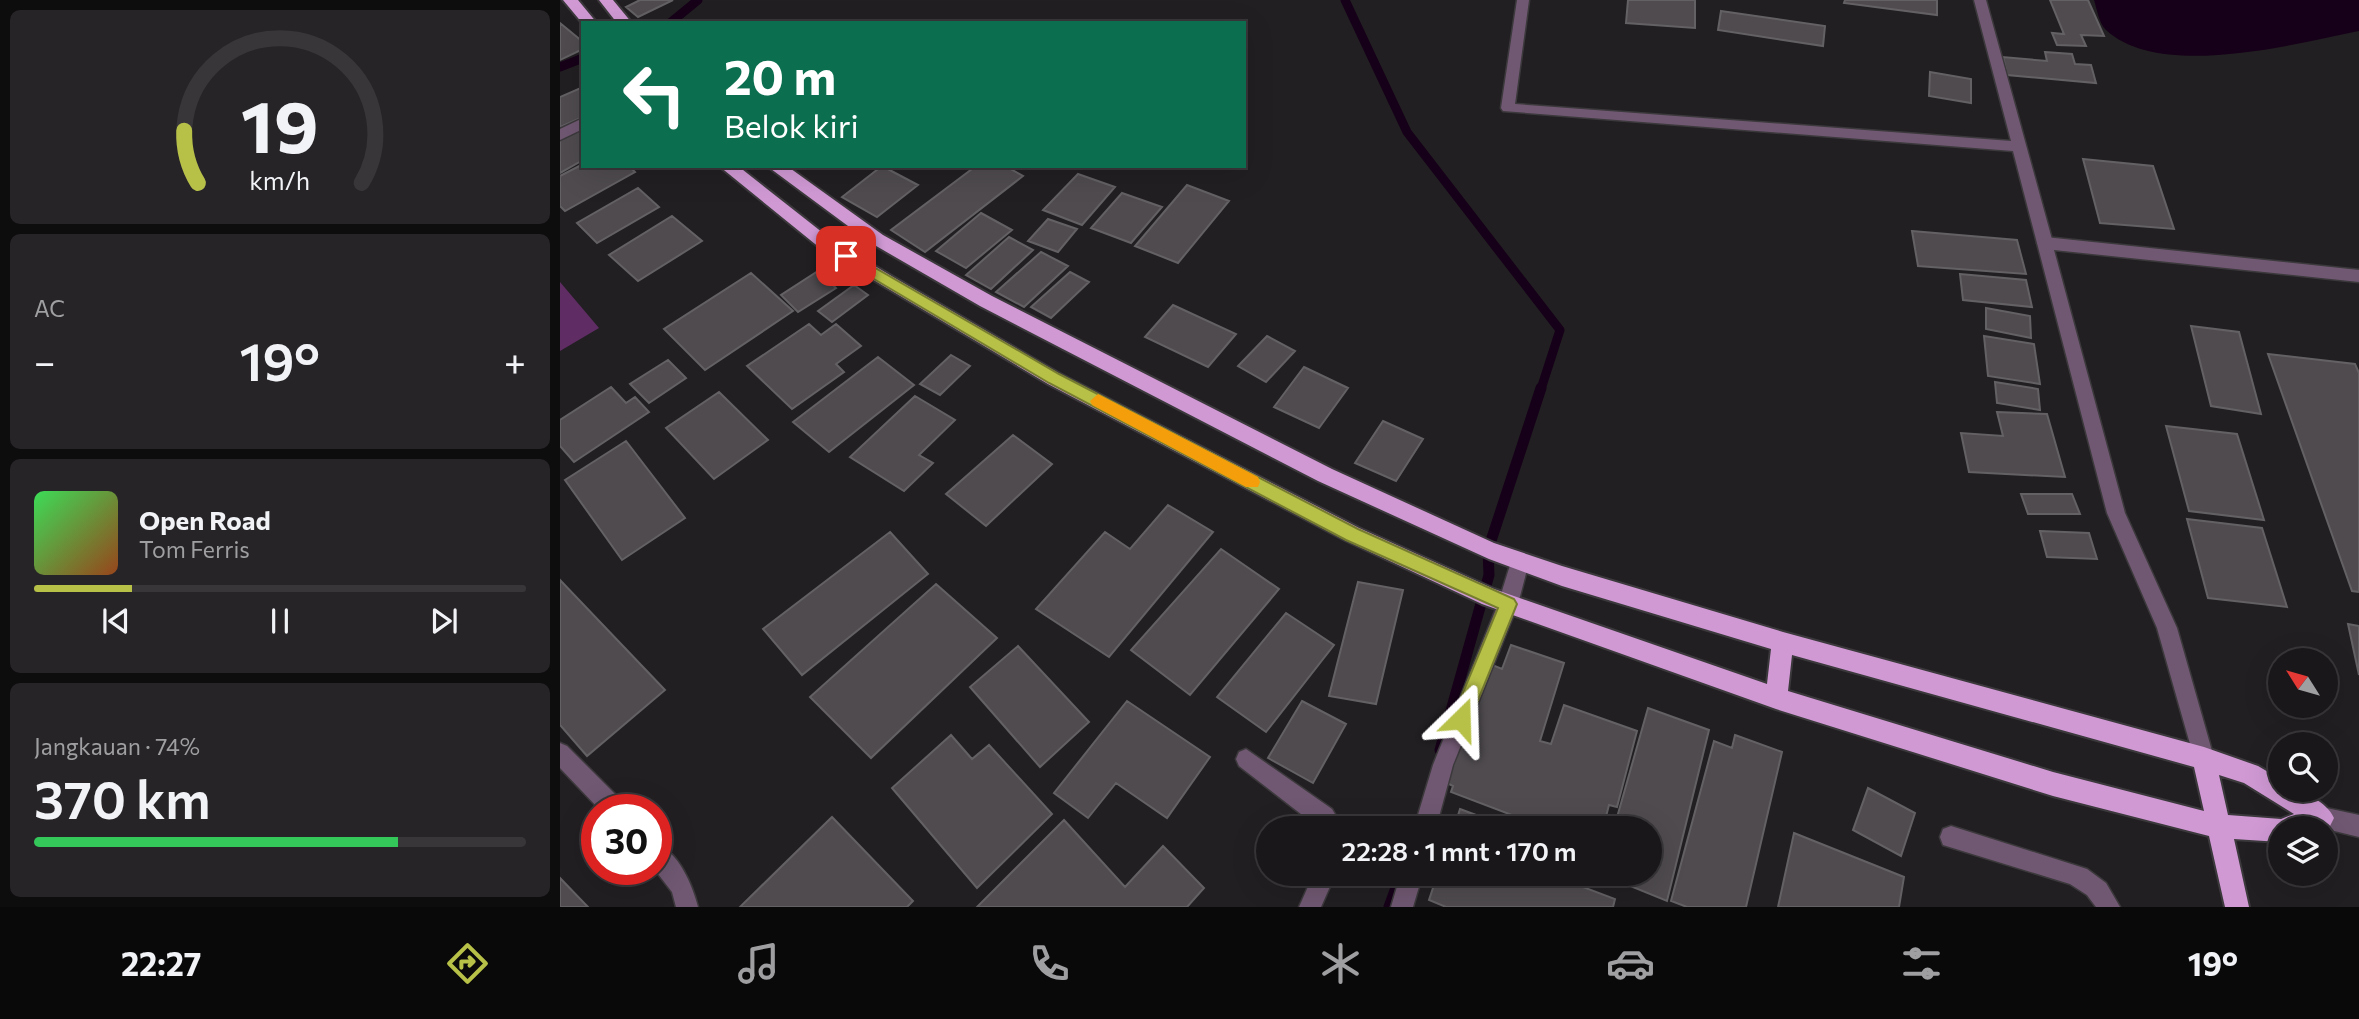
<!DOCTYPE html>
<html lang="id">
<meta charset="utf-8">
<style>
body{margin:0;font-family:Commissioner,sans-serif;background:#272427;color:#f1f3f6;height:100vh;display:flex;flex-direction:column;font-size:26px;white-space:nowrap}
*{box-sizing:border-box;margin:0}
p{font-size:23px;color:#9f9fa2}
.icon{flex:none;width:38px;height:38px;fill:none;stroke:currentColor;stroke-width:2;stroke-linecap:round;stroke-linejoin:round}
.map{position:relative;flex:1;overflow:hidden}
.drawer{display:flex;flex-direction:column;gap:10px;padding:10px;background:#0e0d0e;width:560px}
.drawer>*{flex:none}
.hud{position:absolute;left:21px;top:21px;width:665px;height:147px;border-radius:0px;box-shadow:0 7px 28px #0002,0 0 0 2px #383639;background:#0b6e4f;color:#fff;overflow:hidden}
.needle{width:46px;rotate:307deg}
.buttons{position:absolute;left:1708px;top:648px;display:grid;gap:14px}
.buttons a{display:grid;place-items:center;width:70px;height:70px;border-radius:50%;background:#1a171a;box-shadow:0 7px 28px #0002,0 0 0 2px #383639;font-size:35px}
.speed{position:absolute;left:21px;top:794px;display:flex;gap:14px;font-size:35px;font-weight:700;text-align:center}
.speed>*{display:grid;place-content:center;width:91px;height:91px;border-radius:50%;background:#1a171a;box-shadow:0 7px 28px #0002,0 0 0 2px #383639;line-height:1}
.speed .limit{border:10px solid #d22;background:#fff;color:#111}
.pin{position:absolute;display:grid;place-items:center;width:60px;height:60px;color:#fff;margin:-30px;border-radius:14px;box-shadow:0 4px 10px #0006}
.me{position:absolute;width:77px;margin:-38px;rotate:22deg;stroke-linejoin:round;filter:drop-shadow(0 0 5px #0008)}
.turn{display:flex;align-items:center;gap:24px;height:147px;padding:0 28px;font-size:32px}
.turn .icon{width:91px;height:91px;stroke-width:2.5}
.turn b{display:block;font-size:49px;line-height:60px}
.big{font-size:52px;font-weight:600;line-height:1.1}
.drawer .tile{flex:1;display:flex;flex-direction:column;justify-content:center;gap:10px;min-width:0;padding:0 24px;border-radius:10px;background:#272427}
.drawer .dial{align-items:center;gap:0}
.dial svg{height:182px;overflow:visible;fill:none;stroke:#383639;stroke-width:7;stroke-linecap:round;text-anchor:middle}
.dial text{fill:#f1f3f6;stroke:none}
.song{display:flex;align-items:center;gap:21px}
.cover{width:84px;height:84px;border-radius:10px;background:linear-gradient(135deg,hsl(130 70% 55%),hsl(20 70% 35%))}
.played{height:7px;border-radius:4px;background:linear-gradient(90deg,#b7c148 20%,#383639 20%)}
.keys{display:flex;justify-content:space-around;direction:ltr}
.heat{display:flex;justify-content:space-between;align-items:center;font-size:38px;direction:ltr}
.charge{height:10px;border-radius:5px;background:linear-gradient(90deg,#34c759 74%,#383639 0)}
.trip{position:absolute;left:696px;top:816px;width:406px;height:70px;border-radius:35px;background:#1a171a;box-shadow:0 7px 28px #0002,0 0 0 2px #383639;font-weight:600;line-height:70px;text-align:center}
.tabs{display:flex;height:112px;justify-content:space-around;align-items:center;background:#0a090a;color:#9f9fa2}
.tabs .icon{width:49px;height:49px}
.tabs .on{color:#b7c148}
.tabs b{font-size:32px;color:#f1f3f6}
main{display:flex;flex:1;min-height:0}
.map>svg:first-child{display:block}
.green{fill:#5f2c64}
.water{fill:#160019}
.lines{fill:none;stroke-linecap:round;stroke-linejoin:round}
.stream-far1{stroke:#160019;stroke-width:9}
.stream{stroke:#160019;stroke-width:11}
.building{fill:#4f4b4f;stroke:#646164;stroke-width:2}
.service-casing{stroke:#3c393c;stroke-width:3}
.minor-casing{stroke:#3c393c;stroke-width:3}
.tertiary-casing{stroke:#3c393c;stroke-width:3}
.trunk-casing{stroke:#3c393c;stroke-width:4}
.service{fill:#705872;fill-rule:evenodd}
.minor{fill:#705872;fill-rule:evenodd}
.tertiary{fill:#705872;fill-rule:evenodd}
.trunk{fill:#d099d4;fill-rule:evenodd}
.route{fill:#b7c148;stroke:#777d2f;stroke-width:2}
.slow{fill:#f59e0b}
</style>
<main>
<section class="drawer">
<div class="tile dial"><svg viewBox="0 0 100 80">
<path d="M14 69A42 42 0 1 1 86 69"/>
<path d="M14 69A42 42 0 0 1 8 46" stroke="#b7c148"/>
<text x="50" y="56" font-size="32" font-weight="700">19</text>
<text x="50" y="72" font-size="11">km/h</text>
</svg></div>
<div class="tile"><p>AC</p>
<div class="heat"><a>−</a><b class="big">19°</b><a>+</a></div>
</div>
<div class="tile">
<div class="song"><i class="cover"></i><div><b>Open Road</b><p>Tom Ferris</p></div></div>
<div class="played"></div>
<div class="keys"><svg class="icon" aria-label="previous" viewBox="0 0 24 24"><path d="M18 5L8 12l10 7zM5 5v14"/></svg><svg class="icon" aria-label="pause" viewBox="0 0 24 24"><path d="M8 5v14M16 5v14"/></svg><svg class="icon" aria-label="next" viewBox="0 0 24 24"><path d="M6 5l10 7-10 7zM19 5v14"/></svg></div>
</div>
<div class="tile"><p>Jangkauan · 74%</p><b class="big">370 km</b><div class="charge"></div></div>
</section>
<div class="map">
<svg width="1799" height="907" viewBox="0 0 1799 907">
<rect width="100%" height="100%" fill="#221f22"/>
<path class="green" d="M0,282L39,328L0,351Z"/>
<path class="water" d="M1534,0H1799V31C1735,44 1599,80 1546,30C1539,24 1537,9 1534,0Z"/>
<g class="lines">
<path class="stream-far1" d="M785,0L847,132L1000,330L981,389
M110,23L138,0
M0,67L23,58"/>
<path class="stream" d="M880,750L929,575L928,550L981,388
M829,907L840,877"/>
</g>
<path class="building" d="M80,0H113L78,17L66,7Z
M1068,0H1135V28L1066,23Z
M1285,0H1377V15L1284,3Z
M1490,0H1528L1544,36L1521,35L1526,46L1497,45L1492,33L1504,34Z
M1161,11L1265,26L1263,46L1158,30Z
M0,23L23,42V49L0,60Z
M1485,52L1512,54L1515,64L1531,65L1536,83L1447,75L1443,57L1487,61Z
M1370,72L1411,79V103L1369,96Z
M23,87V117L0,127V97Z
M23,127V160L0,173V139Z
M1523,159L1593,166L1614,229L1540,223Z
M23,164L69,166L75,172L5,211L0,206V176Z
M322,166L358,185L317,217L282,197Z
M416,166H445L463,176L365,252L331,230Z
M518,174L555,187L522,225L483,210Z
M627,185L669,201L618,263L575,246Z
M78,188L99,207L37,243L17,223Z
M562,193L602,207L571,243L531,228Z
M421,213L452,230L406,268L376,251Z
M112,216L142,241L78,281L49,255Z
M488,219L517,229L498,252L468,241Z
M1352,231L1457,240L1466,274L1358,266Z
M449,237L473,250L431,289L406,275Z
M481,252L508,266L464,307L436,292Z
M258,271L276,288L238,312L221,295Z
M510,272L529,282L491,318L471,307Z
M191,273L233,311L145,370L104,329Z
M1400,274L1466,280L1472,307L1403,300Z
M294,285L308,295L272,322L258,311Z
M613,305L676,334L648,367L585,337Z
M1426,308L1470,316L1471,338L1426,329Z
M249,324L261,335L276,324L301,346L276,364L284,372L232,409L187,366Z
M1631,326L1679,332L1701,414L1651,406Z
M707,336L735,351L706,382L678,366Z
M1424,336L1474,344L1480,384L1428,376Z
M1708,354L1795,364L1799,373V592L1792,591Z
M391,355L410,366L380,395L360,384Z
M318,357L354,385L269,452L233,422Z
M108,360L126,378L89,403L70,384Z
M744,367L788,388L759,428L714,407Z
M1435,382L1478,389L1480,410L1437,403Z
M51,387L66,403L75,397L89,412L14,462L0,446V420Z
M159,392L208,440L154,479L106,428Z
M355,396L395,420L359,455L373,463L344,491L290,457Z
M1437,412L1487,414L1505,477L1409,472L1401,433L1443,436Z
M823,421L863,439L836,481L795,463Z
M1606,426L1677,434L1704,520L1629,511Z
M453,435L492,464L426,526L386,494Z
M66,441L125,518L62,560L5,480Z
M1461,494H1512L1520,514H1468Z
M608,505L653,532L549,657L476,609L545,532L570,549Z
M1627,519L1702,528L1727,607L1648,598Z
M1480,531L1529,533L1537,559L1487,557Z
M330,532L368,574L242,675L203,629Z
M661,549L719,589L630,695L571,650Z
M0,580L105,690L27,756L0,725Z
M798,582L843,590L816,704L769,696Z
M376,584L437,638L311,758L250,697Z
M726,613L774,645L706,732L657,697Z
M1788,624L1799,626V675Z
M951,645L1004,663L980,741L991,744L1004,705L1077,731L1057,807L1049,805L1043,828H986L891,792L893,786L887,783L930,664L942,669Z
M458,646L529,722L480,767L410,687Z
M567,701L650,757L607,818L556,783L528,818L494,793Z
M742,701L786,724L753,783L708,758Z
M1088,708L1149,730L1107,901L1041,874L1090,873V828H1054Z
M391,735L412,759L429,745L492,814L417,888L332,788Z
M1175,735L1222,752L1186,907H1127L1111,901L1154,741L1172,748Z
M1308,788L1355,813L1341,856L1293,830Z
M900,809L951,828H894Z
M272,817L353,901L347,907H180Z
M504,820L565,887L603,846L644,888L627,907H417Z
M1234,833L1344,877L1339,907H1218Z
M878,873H986L1055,899L1053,907H886L869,900Z
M0,878L28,907H0Z"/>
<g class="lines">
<g class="service-casing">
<path id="service" d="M957,0H969L955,104L1451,141L1414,0H1426L1493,243L1485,249L1477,243L1453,151L943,111L941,108Z
M1391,826L1527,869L1546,883L1560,907H1536L1527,895L1510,884L1383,845L1380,837L1383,829Z"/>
</g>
<g class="minor-casing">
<path id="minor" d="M23,118V129L0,140V129Z
M960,553L967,556L969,562L958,604L893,765L876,828H854L873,765L938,604L951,562L953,556Z
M0,743L7,746L63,802L66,810H40L0,768Z
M686,749L772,809L783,828H759L679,766L676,759L679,752Z
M96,843C119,853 132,884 138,907H116L112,892L95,870Z
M754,873H776L761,907H739Z
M841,873H863L853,907H831Z"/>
</g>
<g class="tertiary-casing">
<path id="tertiary" d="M1485,237L1799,270V282L1494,250L1565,513L1617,628L1654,758L1651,765L1644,768L1637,765L1634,758L1597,628L1547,513L1477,243Z
M1762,807L1799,815V837L1754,826L1751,818L1754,810Z"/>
</g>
<g class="trunk-casing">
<path id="trunk" d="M3,0H18L37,23L23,24Z
M39,0H53L72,23H57Z
M159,166H178L272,240L333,277L500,374L799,528L934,589L1207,684L1211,649L1002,586L929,559L758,481L420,306L311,243L207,166H227L323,235L432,296L772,469L934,543L1002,566L1223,632L1644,747L1698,766L1720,779V789C1739,789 1766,800 1774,818L1770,826L1766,828H1720V842L1674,839L1689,907H1665L1649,836L1493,796L1216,709L922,604L785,540L488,384L260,248ZM1232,655L1634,767L1644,811L1493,772L1228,691ZM1659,775L1684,783L1734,814L1721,819L1668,815Z"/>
</g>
<use href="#service" class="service"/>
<use href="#minor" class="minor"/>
<use href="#tertiary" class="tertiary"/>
<use href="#trunk" class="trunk"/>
</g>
<path class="route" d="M286,251L499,374L798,529L954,599L957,604L908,725L901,728L895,725L892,719L938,608L786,540L489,383L282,260V253Z"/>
<path class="slow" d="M538,394L698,477L700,482L698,487H686L532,405L530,401Z"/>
</svg>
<div class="buttons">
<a><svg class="needle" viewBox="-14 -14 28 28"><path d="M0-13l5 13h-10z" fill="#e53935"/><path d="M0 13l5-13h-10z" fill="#9f9fa2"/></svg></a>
<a><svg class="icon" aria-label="search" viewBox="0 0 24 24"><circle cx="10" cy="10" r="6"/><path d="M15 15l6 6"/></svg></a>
<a><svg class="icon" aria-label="layers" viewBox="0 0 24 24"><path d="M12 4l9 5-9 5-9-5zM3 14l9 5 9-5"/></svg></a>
</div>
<div class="speed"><div class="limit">30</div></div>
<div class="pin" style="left:286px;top:256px;background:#d93025"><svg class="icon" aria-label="arrive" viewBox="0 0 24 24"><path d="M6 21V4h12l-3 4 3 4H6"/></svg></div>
<svg class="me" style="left:901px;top:719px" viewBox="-20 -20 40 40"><path d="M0-17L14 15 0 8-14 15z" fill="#b7c148" stroke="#fff" stroke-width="4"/></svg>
<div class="trip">22:28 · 1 mnt · 170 m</div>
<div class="hud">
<div class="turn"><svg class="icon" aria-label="left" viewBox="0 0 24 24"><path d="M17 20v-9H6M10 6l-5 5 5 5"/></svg><div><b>20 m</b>Belok kiri</div></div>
</div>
</div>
</main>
<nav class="tabs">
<b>22:27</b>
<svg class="icon on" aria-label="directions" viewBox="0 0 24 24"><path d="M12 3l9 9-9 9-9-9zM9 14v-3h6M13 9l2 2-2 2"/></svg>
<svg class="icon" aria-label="music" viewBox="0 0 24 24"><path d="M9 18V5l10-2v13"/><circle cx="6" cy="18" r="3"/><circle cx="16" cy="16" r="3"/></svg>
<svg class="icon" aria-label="phone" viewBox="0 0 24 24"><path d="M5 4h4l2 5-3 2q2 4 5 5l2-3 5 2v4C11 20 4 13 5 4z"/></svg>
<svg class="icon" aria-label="climate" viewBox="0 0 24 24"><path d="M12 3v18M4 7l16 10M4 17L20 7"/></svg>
<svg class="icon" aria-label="car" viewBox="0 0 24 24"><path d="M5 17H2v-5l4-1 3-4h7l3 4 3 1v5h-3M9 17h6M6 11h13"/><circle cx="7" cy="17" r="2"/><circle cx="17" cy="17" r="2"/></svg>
<svg class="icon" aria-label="filters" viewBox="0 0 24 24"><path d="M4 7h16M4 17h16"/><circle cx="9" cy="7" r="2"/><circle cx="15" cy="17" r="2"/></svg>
<b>19°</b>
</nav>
